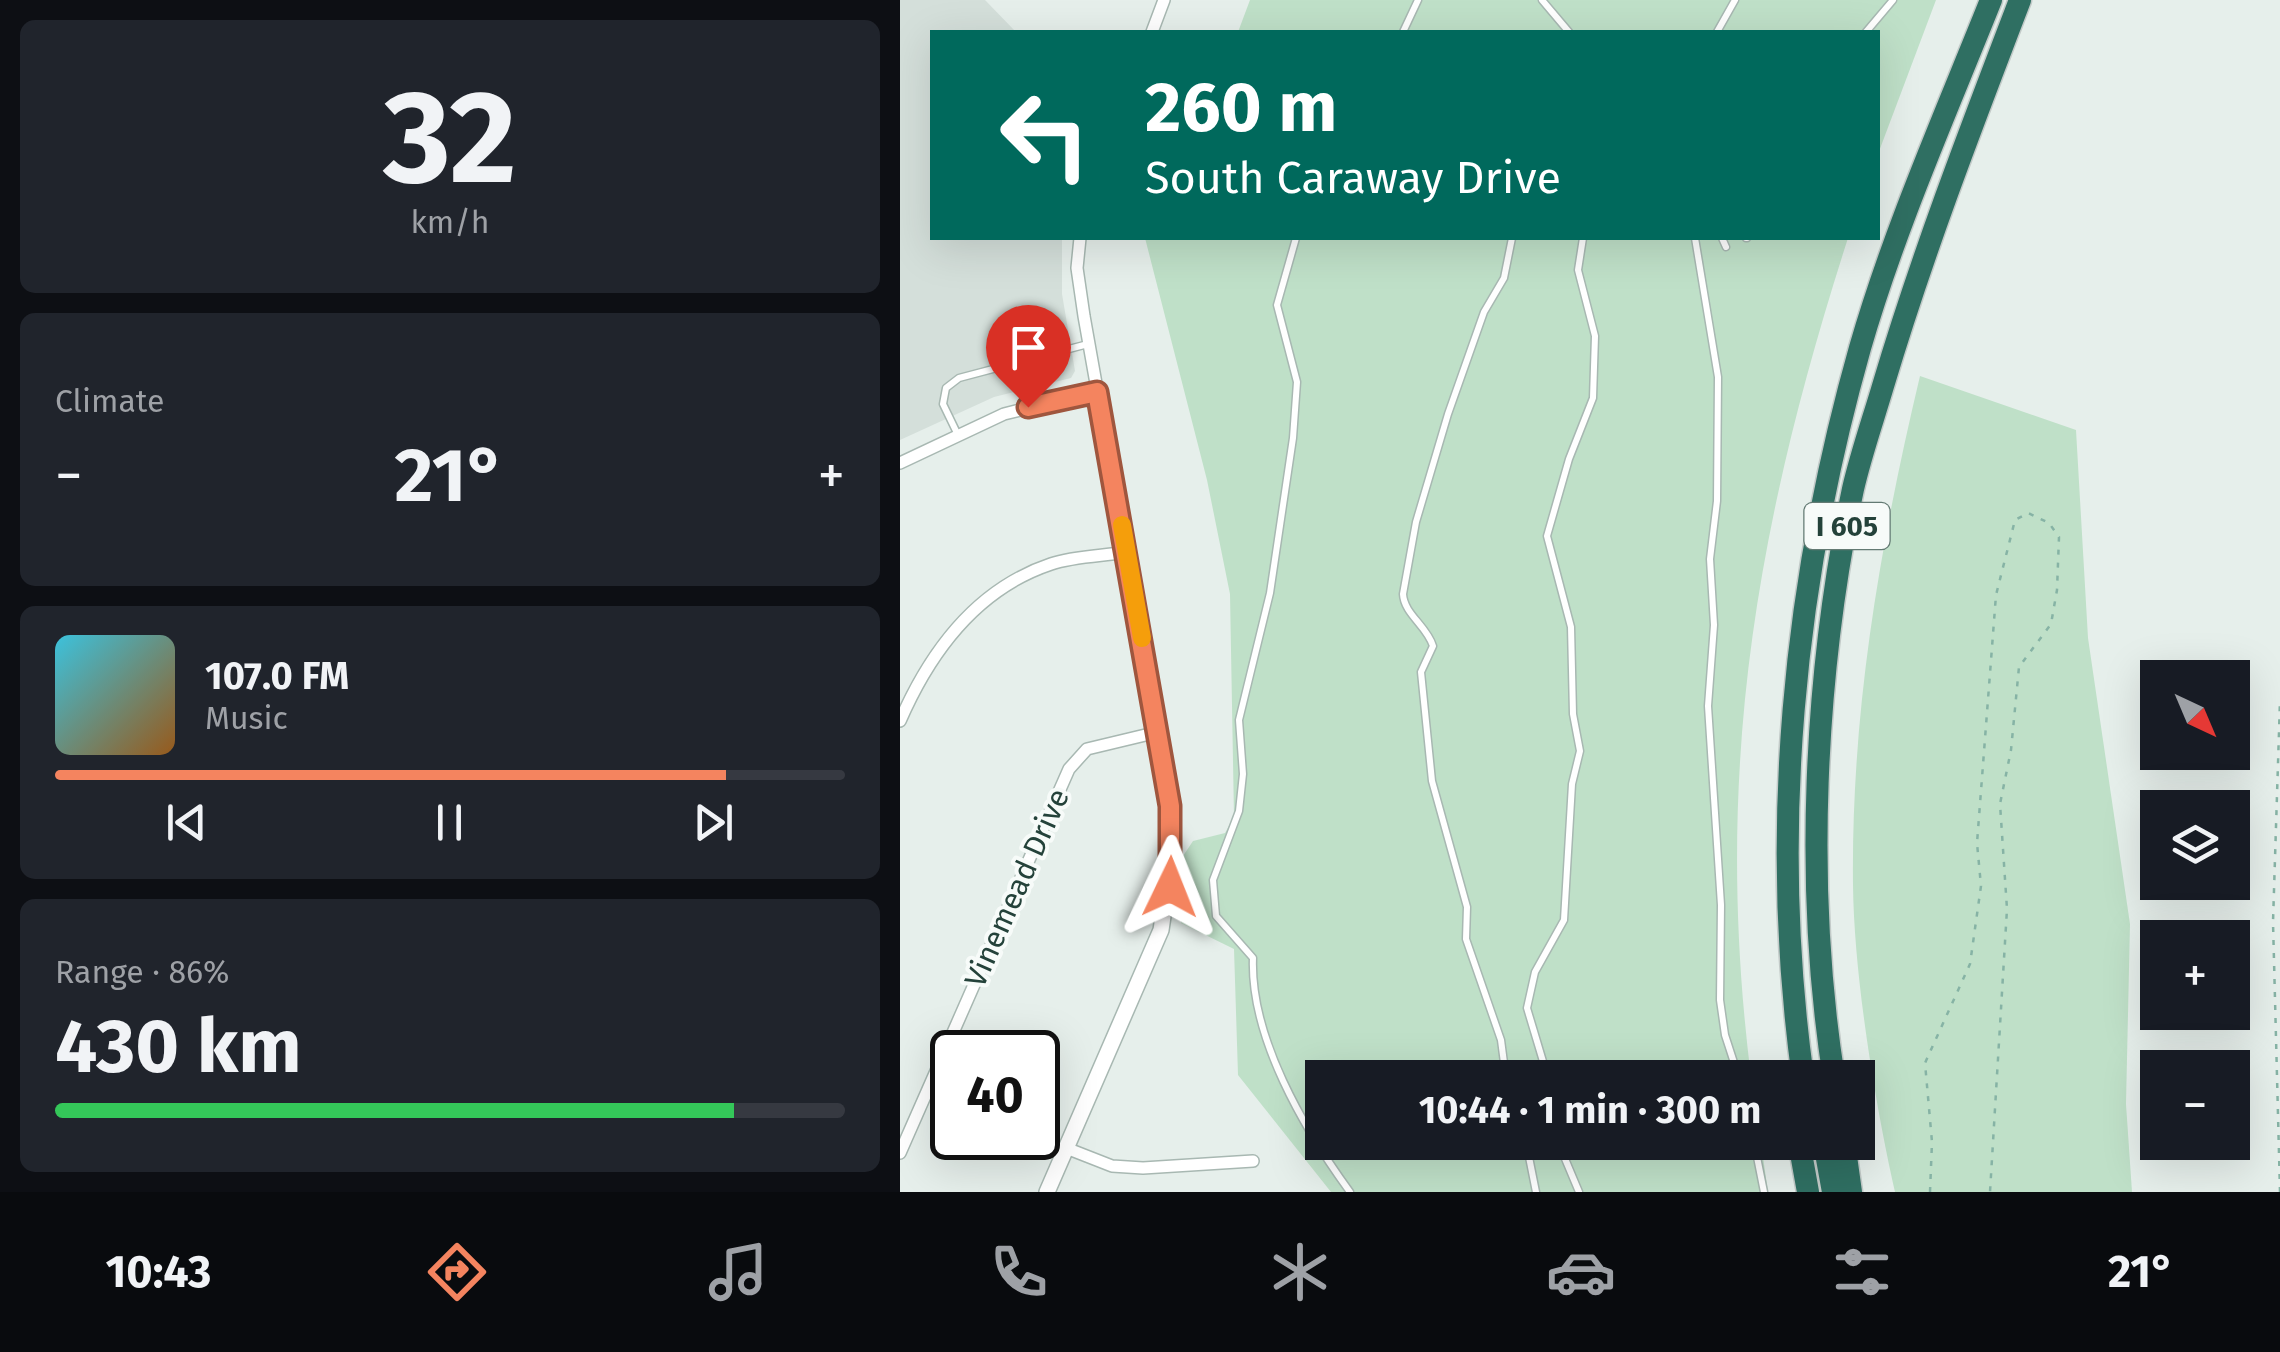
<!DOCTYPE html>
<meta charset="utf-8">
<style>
body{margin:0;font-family:"Fira Sans",sans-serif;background:#20242c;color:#f1f3f6;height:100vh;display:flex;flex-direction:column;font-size:38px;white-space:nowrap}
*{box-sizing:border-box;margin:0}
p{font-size:32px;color:#9ea1a6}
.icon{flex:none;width:55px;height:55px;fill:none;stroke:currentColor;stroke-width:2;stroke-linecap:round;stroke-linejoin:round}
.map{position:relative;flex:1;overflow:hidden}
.details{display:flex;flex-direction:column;gap:20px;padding:20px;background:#0d0f14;width:900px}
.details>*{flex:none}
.guide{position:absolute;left:30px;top:30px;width:950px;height:210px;border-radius:0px;box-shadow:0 10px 40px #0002;background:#00695c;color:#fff;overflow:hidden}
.needle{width:65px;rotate:136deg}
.fabs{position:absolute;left:1240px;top:660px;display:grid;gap:20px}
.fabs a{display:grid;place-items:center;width:110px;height:110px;border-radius:0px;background:#171b24;box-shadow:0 10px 40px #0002;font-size:50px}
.speed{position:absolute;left:30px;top:1030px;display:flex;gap:20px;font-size:50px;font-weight:700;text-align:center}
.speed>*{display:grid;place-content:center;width:130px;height:130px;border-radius:50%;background:#171b24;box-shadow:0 10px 40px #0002;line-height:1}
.speed .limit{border:5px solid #111;border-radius:15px;background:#fff;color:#111}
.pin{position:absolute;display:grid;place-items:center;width:85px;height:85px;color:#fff;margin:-102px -42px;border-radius:50% 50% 50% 0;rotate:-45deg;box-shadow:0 0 10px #0007}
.pin .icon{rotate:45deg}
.me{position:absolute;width:110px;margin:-55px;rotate:2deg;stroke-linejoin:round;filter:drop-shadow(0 0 8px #0008)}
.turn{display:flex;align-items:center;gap:35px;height:210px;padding:0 50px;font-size:45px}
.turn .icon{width:130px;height:130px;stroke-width:2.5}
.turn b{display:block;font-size:70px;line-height:85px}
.big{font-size:75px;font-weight:700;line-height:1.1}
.details .tile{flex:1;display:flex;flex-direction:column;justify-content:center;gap:15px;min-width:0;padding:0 35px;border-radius:15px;background:#20242c}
.details .dial{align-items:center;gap:0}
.dial b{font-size:130px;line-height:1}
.song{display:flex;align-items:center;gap:30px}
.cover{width:120px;height:120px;border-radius:15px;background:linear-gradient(135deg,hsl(190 70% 55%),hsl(30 70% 35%))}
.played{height:10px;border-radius:5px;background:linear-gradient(90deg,#f4845f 85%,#363941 85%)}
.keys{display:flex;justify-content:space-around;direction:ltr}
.heat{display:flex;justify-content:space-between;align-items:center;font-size:55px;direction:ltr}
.charge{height:15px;border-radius:8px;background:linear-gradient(90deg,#34c759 86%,#363941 0)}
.trip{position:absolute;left:405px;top:1060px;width:570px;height:100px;border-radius:0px;background:#171b24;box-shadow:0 10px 40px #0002;font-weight:700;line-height:100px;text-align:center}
.tabs{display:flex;height:160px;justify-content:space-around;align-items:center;background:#090b0e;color:#9ea1a6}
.tabs .icon{width:70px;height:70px}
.tabs .selected{color:#f4845f}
.tabs b{font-size:45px;color:#f1f3f6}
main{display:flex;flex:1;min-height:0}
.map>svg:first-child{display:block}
.built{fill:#d4dfda}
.green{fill:#bfe0c8}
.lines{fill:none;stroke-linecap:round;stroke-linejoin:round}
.service-casing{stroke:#a8b8b2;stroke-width:9}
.minor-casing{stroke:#a8b8b2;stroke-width:14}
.tertiary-casing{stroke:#a8b8b2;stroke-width:18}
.motorway-casing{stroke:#c2cac8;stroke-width:25}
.path{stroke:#86b3a5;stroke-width:2.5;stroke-dasharray:5 8;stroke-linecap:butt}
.service{stroke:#fff;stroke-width:6}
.minor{stroke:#fff;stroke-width:11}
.tertiary{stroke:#fff;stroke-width:15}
.motorway{stroke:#2f6f62;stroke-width:22}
.route-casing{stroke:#9f563e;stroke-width:25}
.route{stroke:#f4845f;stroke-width:18}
.slow{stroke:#f59e0b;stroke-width:18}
.labels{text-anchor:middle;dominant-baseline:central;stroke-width:8;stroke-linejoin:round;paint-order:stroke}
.shield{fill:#f7fbf9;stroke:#637a73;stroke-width:2.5}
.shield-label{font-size:28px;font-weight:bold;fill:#24423a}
.street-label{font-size:30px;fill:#24423a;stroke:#f7fbf9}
</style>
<main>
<section class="details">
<div class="tile dial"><b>32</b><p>km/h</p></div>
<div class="tile"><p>Climate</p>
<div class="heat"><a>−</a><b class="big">21°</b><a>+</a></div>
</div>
<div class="tile">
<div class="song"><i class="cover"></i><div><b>107.0 FM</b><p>Music</p></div></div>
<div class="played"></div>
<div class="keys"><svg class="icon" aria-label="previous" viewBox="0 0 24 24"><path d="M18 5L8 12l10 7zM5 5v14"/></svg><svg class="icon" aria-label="pause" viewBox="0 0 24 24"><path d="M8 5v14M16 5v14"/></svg><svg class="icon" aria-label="next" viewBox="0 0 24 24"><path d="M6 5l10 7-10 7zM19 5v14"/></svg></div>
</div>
<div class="tile"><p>Range · 86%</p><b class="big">430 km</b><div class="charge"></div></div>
</section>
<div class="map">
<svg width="1380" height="1192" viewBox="0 0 1380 1192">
<rect width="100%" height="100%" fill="#e6efeb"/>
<path class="built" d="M0,0H85L116,32H32V238H162V294L175,371L171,378L94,397L0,440Z"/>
<path class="green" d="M350,0H1036L978,154V32H338Z
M245,238H948C855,528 813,773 851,1077L422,1078V1142L861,1143L868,1192H431L338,1075L334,949L281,923L283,856L293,841L325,833L334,817L330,594L307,480Z
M1020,376L1176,430L1188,638L1230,924L1226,1104L1232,1192H995C975,1103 954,976 953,885C951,712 980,544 1020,376Z"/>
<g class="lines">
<g class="service-casing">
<path id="service" d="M642,0L669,32
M503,32L518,0
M817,32L835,0
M966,32L993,0
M396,238L377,305L397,382L393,438L370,593L339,720L343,774L339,811L313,880L316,916L353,958C350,1037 404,1129 450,1192
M795,238L818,377L817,501L810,559L814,625L808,706L821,905L820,1000L825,1035L839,1078
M822,238L826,247
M846,238H847
M57,433L43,404L46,388L59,378L188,344
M606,1078L601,1040L566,939L567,907L532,781L521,672L533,646C527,626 504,614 503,594L516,522L548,414L584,312L604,278L612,238
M648,1078L627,1008L635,972L664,920L672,784L680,751L673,714L671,627L647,536L669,459L693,398L695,336L678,270L683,238
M626,1142L636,1192
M658,1142L679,1192
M854,1142L864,1192"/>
</g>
<g class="minor-casing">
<path id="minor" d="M252,32L264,0
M0,463L104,414L197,391
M0,721C30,652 76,589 151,564C174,556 203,556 227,552
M166,1148L212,1166L243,1168L353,1161
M0,1153L169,769L187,749L258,732L184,316L177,268L180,238"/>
</g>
<g class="tertiary-casing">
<path id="tertiary" d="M147,1192L261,930L273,848L258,732"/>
</g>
<g class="motorway-casing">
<path id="motorway" d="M903,1078C869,833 893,585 960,348C994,230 1045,115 1091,0
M934,1078C904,888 914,676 953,489C961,454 973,420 983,386C1022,255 1071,128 1120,0
M899,1142L908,1192
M924,1142L933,1192
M944,1142L951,1192"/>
</g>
<path class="path" d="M1030,1192L1032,1142L1025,1063L1070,964L1081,886L1077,843L1096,595L1115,520L1128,513L1149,523L1159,537L1157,590L1151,624L1119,667L1111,750L1100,804L1107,909L1090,1192
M1380,1192L1373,922L1380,700"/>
<use href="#service" class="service"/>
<use href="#minor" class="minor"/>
<use href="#tertiary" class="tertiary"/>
<use href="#motorway" class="motorway"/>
</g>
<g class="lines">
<g class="route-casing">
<path id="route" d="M128,407L197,392L270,806V887"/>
</g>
<use href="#route" class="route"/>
<path class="slow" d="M222,525L242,638"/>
</g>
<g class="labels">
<rect class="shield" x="904.5" y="503" width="85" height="46" rx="8"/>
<g class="shield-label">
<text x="947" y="526">I 605</text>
</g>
<g class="street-label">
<text transform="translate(117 888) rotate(-66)">Vinemead Drive</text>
</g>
</g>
</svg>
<div class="fabs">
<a><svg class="needle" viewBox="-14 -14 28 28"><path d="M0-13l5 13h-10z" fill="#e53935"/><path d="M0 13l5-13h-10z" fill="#9ea1a6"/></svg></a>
<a><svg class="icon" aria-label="layers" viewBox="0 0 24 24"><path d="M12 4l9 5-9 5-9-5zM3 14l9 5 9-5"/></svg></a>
<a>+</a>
<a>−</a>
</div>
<div class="speed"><div class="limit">40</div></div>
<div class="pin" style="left:128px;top:407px;background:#d93025"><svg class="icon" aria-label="arrive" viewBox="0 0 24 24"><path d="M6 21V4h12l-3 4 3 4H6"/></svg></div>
<svg class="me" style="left:270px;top:887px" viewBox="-20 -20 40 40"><path d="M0-17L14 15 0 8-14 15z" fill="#f4845f" stroke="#fff" stroke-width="4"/></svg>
<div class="trip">10:44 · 1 min · 300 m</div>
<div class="guide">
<div class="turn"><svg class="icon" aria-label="left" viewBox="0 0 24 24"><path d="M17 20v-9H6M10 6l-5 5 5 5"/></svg><div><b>260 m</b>South Caraway Drive</div></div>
</div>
</div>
</main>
<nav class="tabs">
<b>10:43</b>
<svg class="icon selected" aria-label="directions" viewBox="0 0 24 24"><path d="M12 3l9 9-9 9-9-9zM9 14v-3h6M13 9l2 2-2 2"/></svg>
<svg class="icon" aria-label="music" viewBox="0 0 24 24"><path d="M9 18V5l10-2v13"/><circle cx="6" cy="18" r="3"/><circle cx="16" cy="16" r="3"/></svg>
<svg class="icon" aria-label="phone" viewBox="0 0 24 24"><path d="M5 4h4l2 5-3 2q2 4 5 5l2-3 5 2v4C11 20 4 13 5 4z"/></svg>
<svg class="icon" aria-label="climate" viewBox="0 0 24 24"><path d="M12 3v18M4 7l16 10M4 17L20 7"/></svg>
<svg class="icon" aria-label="car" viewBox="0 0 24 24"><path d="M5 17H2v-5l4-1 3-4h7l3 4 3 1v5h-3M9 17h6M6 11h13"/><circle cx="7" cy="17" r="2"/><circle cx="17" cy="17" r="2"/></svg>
<svg class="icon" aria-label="filters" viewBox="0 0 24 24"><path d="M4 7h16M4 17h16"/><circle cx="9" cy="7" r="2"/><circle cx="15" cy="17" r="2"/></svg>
<b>21°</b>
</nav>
